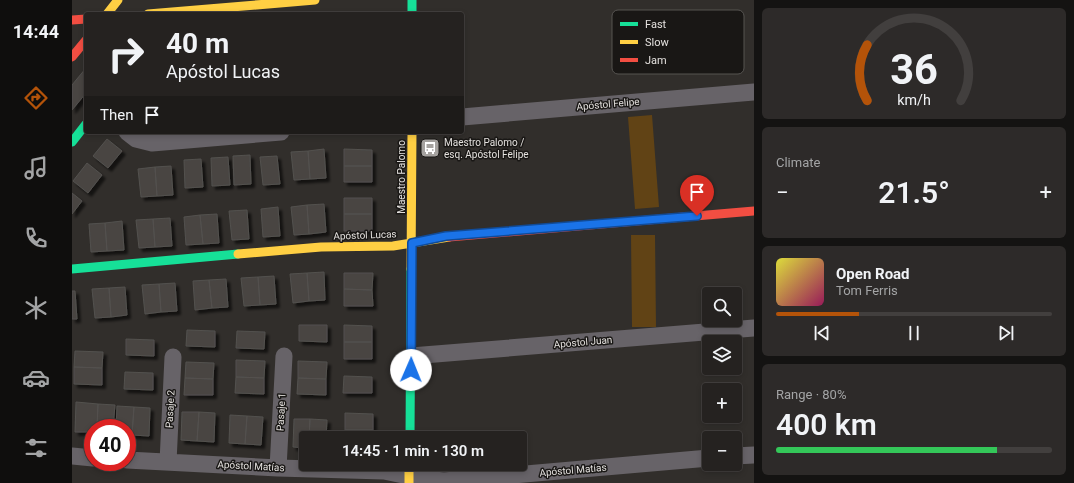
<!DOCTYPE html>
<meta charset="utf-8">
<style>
body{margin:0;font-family:Roboto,sans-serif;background:#2d2a29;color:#f1f3f6;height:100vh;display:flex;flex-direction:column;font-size:15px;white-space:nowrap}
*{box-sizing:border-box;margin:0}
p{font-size:13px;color:#a3a4a5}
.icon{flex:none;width:22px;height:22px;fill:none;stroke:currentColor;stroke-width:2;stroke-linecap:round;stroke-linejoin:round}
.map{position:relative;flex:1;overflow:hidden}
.side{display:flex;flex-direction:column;gap:8px;padding:8px;background:#141312;width:320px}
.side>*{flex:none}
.guide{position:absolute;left:12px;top:12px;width:380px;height:122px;border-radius:4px;box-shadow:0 2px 6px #0003,0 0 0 1px #423f3e;background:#252220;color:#f1f3f6;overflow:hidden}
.fabs{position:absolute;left:630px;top:287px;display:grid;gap:8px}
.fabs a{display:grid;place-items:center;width:40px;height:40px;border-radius:4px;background:#252220;box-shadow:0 2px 6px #0003,0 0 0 1px #423f3e;font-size:20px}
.speed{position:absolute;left:12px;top:419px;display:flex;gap:8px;font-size:20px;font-weight:700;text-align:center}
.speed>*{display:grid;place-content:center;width:52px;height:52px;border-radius:50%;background:#252220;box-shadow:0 2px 6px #0003,0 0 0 1px #423f3e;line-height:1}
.speed .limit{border:6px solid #d22;background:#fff;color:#111}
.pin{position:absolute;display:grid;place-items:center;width:34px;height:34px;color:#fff;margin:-41px -17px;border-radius:50% 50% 50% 0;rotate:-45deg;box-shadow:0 0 4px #0007}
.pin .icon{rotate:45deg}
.me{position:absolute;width:44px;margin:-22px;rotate:1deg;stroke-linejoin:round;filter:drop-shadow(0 0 3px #0008)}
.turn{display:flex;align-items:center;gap:14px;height:84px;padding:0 16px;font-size:18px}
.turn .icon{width:52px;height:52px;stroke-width:2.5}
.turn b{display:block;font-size:28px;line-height:34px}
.then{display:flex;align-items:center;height:38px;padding:0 16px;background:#0003;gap:8px;font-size:15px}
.big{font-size:30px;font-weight:600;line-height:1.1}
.side .card{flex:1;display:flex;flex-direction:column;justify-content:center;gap:6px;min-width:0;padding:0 14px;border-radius:6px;background:#2d2a29}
.side .dial{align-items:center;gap:0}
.dial svg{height:104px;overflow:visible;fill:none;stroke:#423f3e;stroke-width:7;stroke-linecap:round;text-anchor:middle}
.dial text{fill:#f1f3f6;stroke:none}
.song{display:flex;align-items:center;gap:12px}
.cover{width:48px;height:48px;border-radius:6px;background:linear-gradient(135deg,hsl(60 70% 55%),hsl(330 70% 35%))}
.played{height:4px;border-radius:2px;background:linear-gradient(90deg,#b45309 30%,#423f3e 30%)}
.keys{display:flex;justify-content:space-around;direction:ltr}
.heat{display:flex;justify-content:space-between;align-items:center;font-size:22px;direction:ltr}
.charge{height:6px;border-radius:3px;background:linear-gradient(90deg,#34c759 80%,#423f3e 0)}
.trip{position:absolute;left:227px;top:431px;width:228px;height:40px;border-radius:4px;background:#252220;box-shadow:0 2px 6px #0003,0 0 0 1px #423f3e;font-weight:600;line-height:40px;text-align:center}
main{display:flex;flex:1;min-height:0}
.tabs{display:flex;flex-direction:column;width:72px;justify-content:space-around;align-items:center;background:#0f0e0d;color:#a3a4a5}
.tabs .icon{width:28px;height:28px}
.tabs .on{color:#b45309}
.tabs b{font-size:18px;color:#f1f3f6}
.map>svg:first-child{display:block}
.grass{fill:#614315}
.building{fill:#484543;stroke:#53514e;filter:url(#shadow)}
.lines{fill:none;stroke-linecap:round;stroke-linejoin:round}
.street{stroke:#676368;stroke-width:17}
.fast{stroke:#16e098;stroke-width:9}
.slow{stroke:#ffcf43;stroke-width:9}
.jam{stroke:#f24e42;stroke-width:9}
.route-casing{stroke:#114b97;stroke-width:10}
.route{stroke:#1a73e8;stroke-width:7}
.labels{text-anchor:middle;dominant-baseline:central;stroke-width:3;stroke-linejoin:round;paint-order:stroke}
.street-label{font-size:10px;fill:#e4e1de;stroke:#191715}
.poi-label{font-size:10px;fill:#e4e1de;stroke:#191715;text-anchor:start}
.key{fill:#191715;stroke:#565451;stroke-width:1}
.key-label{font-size:11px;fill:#e4e1de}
</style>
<main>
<nav class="tabs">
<b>14:44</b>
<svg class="icon on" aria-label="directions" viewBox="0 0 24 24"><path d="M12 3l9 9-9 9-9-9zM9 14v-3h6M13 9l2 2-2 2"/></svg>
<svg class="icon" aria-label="music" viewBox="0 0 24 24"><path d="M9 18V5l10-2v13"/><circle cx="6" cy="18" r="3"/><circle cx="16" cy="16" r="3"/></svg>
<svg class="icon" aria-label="phone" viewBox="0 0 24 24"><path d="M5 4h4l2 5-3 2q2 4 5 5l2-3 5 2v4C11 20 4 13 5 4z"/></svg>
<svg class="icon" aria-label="climate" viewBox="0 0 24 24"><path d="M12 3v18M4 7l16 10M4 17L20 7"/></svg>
<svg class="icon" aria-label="car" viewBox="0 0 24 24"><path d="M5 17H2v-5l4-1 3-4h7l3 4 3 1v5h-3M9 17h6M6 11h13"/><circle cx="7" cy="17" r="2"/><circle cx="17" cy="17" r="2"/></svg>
<svg class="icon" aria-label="filters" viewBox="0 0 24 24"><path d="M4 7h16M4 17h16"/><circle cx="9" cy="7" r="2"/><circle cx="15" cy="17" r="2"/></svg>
</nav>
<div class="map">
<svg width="682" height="483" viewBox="0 0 682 483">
<defs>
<filter id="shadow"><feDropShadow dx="3.5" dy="3.5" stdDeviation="1" flood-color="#0009"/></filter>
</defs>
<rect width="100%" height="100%" fill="#312e2b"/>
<path class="grass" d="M580,115L587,207L563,209L556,117Z
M559,235H583L584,327H560Z"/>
<path class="building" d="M14,68V93L0,110V85Z
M35,139L50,151L36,168L21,156Z
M252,149L254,178L238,179L236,151Z
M272,149L300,150V166H272Z
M236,151L238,179L222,180L219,152Z
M178,155L179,184L162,185L161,156Z
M205,156L208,184L191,185L188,157Z
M156,157L158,185L140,186L139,158Z
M129,159L131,187L113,188L112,160Z
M15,163L30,175L16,193L1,181Z
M99,166L101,195L85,196L83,167Z
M272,166H300V182H272Z
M83,167L85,196L69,197L66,169Z
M0,193L10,201L0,214Z
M272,198H300V214H272Z
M252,204L254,232L237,234L235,205Z
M235,205L237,234L222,235L219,207Z
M206,207L208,236L191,237L189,209Z
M175,210L177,239L160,240L157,211Z
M145,214L147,243L131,244L128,215Z
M272,214H300V231H272Z
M128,215L131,244L114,245L112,217Z
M98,218L100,246L83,247L81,219Z
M81,219L83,247L67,248L64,220Z
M50,221L52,250L35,251L33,223Z
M33,223L35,251L19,252L17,224Z
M252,272L253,300L237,301L235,273Z
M235,273L237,301L221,303L218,274Z
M272,273H301L300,290L272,289Z
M202,276L204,304L188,305L186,277Z
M186,277L188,305L172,306L169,278Z
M154,279L156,307L140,308L137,280Z
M137,280L140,308L123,310L121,281Z
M103,283L105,311L89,312L87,284Z
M87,284L89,312L73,314L70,285Z
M53,287L55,315L39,317L37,288Z
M37,288L39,317L23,318L20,289Z
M272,289L300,290L301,306H272Z
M0,291H3L5,319H0Z
M227,325H255V342L227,341Z
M272,325L300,326V342H272Z
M115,330L143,331V347L114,346Z
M165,331L193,332L192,349L164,348Z
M54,339L82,340V356L54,355Z
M272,342H300V359H272Z
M3,351L31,352L30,368L2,367Z
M164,360L193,361L192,378L164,377Z
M226,361L255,362L254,379L226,378Z
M114,362L142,363L141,379L113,378Z
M2,367L30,368V385L2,384Z
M53,372L81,373V390L52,389Z
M272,376L300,377V393H271Z
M164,377L192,378V394L163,393Z
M113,378L141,379V395H112Z
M226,378L254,379V395L225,394Z
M4,402L26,404L25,428H21V432H3Z
M26,404L43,405L41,428H25Z
M45,406L62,407L60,435H55V428H44Z
M62,407L78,408L77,436L60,435Z
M110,412H127L125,441L109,440Z
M127,412L143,413L142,442L125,441Z
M273,413L301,414V430H273Z
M158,415L175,416L173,444L157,443Z
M175,416L191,417L189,445L173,444Z
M222,419H238L237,438H234V448L221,447Z
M238,419L255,420L254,438H237Z
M273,430H301V438H273Z"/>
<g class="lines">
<path class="street" d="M390,117L682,92
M55,132L64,139L80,143L209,132
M339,356L682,328
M0,456L21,458
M663,456L682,455
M55,460L206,468L312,471L351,479L372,481L637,458
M96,462L101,357
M206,468L212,356"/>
<path class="fast" d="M340,0V14
M0,142L14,124
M0,269L166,254
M338,438L339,269"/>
<path class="slow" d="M35,14L46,0
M76,14L243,0
M166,254L249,247L321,246L377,237
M339,269L340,132
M337,464V483"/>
<path class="jam" d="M0,20L14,19
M0,57L14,40
M377,237L682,211"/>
</g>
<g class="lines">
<g class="route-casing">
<path id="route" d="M339,370L340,243L374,236L625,216"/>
</g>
<use href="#route" class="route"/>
</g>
<defs>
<g id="bus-square" transform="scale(1)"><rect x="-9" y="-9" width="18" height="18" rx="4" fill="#a5a29f" stroke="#191715"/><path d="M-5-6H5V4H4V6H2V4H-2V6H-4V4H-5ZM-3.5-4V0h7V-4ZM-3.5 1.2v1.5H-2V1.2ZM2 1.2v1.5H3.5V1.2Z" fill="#fff"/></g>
</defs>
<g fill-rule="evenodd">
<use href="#bus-square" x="358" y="148"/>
</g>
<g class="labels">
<g class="street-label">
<text transform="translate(536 104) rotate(-5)">Apóstol Felipe</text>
<text transform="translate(329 177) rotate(-90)">Maestro Palomo</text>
<text transform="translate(293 235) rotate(-2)">Apóstol Lucas</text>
<text transform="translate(511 342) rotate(-5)">Apóstol Juan</text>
<text transform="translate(98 409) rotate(-87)">Pasaje 2</text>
<text transform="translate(209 412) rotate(-87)">Pasaje 1</text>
<text transform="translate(179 466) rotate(3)">Apóstol Matías</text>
<text transform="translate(501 470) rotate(-5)">Apóstol Matías</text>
</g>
<g class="poi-label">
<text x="372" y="142">Maestro Palomo /<tspan x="372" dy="12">esq. Apóstol Felipe</tspan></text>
</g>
</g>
<rect x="540" y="10" width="132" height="64" rx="6" class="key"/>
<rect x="548" y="22" width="18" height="4" fill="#16e098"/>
<rect x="548" y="40" width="18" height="4" fill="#ffcf43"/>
<rect x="548" y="58" width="18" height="4" fill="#f24e42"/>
<g class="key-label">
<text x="573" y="28">Fast</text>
<text x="573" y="46">Slow</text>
<text x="573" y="64">Jam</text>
</g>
</svg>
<div class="fabs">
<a><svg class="icon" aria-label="search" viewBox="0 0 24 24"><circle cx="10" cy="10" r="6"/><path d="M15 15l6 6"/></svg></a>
<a><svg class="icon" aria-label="layers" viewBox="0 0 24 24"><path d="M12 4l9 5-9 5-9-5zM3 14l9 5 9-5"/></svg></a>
<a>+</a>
<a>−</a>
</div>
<div class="speed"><div class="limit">40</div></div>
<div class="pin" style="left:625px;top:216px;background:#d93025"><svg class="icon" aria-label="arrive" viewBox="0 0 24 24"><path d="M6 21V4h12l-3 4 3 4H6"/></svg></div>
<svg class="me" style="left:339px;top:370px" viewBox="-20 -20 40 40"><circle r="19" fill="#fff"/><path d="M0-13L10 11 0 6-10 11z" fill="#1a73e8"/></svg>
<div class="trip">14:45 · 1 min · 130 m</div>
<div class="guide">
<div class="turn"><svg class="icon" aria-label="right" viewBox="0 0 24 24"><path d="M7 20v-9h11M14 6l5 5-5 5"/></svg><div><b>40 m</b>Apóstol Lucas</div></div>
<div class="then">Then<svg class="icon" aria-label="arrive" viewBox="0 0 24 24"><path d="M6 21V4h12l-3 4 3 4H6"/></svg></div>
</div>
</div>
<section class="side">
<div class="card dial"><svg viewBox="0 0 100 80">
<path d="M14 69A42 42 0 1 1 86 69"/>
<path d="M14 69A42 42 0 0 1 14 26" stroke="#b45309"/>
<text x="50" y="56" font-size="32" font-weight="700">36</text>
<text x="50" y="72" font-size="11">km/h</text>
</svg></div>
<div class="card"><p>Climate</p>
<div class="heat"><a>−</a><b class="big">21.5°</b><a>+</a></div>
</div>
<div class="card">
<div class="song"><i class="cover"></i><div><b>Open Road</b><p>Tom Ferris</p></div></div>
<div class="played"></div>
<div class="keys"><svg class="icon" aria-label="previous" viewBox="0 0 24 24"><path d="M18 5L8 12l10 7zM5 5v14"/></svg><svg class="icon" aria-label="pause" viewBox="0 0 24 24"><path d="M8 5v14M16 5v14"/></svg><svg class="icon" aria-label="next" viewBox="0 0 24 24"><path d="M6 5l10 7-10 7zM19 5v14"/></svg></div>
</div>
<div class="card"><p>Range · 80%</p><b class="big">400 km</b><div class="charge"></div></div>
</section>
</main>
